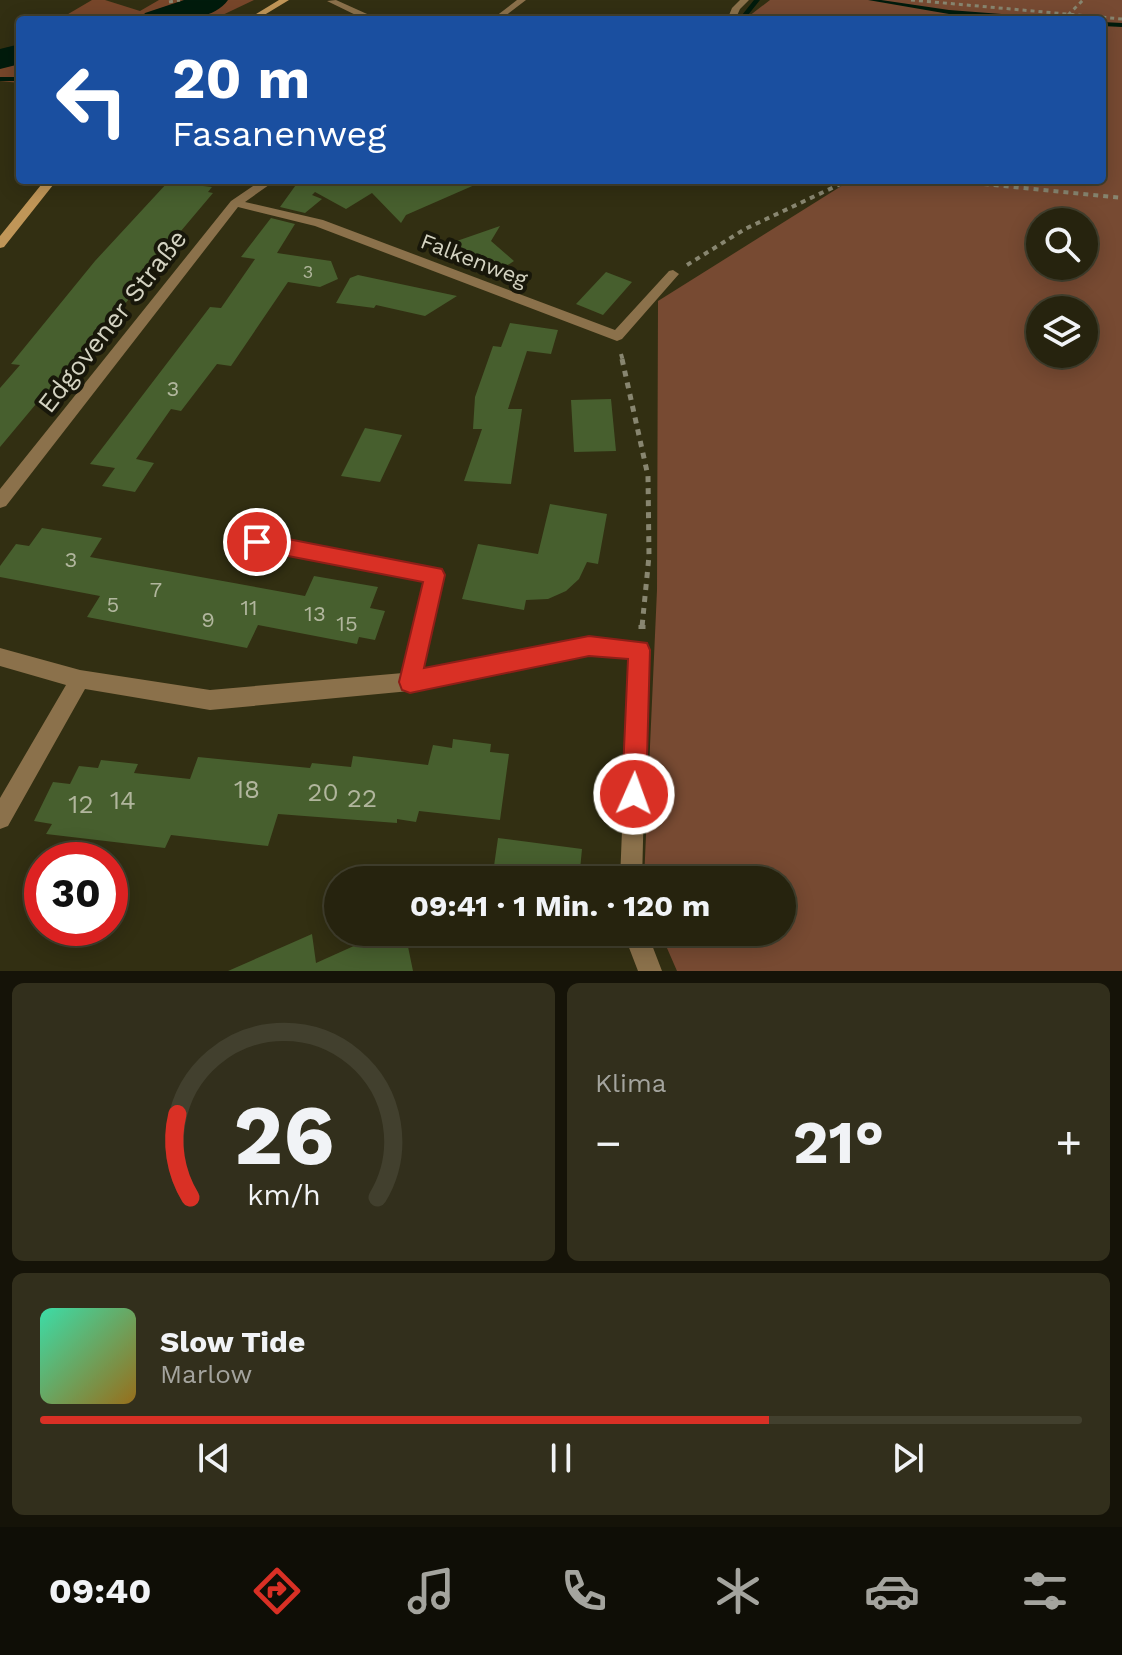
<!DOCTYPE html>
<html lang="de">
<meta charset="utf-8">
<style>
body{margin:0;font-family:"Work Sans",sans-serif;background:#322f1c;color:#f1f3f6;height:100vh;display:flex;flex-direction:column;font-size:30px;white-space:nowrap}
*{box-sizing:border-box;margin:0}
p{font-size:26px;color:#a4a49e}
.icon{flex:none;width:44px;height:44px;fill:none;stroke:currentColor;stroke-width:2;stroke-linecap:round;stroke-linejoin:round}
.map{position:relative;height:971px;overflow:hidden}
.drawer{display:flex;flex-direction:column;gap:12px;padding:12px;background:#151308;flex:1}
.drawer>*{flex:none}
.hud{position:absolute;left:16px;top:16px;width:1090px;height:168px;border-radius:8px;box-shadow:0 4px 20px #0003,0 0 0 2px #42402e;background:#1a4fa0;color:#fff;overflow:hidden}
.controls{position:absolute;left:1026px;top:208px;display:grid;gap:16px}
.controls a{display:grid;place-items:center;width:72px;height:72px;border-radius:50%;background:#26230e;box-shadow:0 4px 20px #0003,0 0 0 2px #42402e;font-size:40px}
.speed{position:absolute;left:24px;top:842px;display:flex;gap:16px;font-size:40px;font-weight:700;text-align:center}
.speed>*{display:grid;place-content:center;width:104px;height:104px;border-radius:50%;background:#26230e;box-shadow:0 4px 20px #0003,0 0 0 2px #42402e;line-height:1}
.speed .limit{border:12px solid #d22;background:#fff;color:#111}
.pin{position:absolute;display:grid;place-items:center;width:68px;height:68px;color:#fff;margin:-34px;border:4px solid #fff;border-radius:50%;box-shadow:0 2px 8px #0007}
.me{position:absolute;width:88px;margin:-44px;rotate:2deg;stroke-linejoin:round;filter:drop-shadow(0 0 6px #0008)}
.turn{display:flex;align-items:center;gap:28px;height:168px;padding:0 24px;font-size:36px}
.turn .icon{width:104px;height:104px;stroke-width:2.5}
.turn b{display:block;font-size:56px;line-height:68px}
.big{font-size:60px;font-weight:700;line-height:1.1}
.drawer .tile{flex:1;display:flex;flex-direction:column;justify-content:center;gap:12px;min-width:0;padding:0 28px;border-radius:12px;background:#322f1c}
.drawer .dial{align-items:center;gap:0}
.dial svg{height:208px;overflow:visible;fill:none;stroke:#42402e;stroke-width:7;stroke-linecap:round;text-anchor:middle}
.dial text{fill:#f1f3f6;stroke:none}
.song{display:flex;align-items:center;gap:24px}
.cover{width:96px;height:96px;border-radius:12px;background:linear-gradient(135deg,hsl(160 70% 55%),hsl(40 70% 35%))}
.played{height:8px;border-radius:4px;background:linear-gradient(90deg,#d93025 70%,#42402e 70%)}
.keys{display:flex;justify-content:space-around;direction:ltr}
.heat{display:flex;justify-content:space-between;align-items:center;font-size:44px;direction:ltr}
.drawer .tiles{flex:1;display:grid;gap:12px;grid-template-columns:1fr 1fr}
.tile:last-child{grid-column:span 2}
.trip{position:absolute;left:324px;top:866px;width:472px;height:80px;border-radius:40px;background:#26230e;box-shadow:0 4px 20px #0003,0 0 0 2px #42402e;font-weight:700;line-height:80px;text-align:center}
.menu{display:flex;height:128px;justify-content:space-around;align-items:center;background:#0f0e06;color:#a4a49e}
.menu .icon{width:56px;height:56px}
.menu .current{color:#d93025}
.menu b{font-size:36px;color:#f1f3f6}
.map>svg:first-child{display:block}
.green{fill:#774a32;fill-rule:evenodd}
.forest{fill:#77462a}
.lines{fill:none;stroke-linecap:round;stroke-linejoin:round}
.stream{fill:#001b0c;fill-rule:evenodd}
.river{fill:#001b0c;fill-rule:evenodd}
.building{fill:#475f2e}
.path-far3{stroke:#888670;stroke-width:3;stroke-dasharray:4 4;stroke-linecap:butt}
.path-far2{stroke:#888670;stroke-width:4;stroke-dasharray:5 5;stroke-linecap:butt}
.path-far1{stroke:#888670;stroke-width:5;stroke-dasharray:6 6;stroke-linecap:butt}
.path{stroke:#888670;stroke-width:7;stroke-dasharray:8 8;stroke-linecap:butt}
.street{fill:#8b714b;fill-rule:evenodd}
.secondary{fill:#c09658;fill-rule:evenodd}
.route{fill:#d93025;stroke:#8d1f18;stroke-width:2}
.labels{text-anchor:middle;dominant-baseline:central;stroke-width:8;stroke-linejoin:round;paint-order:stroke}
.far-number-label{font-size:18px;fill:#b1b69d}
.far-street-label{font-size:22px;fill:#d4d3c2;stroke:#18170a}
.number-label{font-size:22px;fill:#b1b69d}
.street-label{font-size:26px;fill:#d4d3c2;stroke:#18170a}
.near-number-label{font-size:26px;fill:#b1b69d}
</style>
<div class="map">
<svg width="1122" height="971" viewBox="0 0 1122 971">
<rect width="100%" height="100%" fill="#322f12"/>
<path class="green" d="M770,0H1122V971H677L660,932H782V880H644L657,590L658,301L851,180H1102V20H744ZM1040,222H1084V266H1040ZM1040,310H1084V354H1040Z"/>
<path class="forest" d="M92,0H105L140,11L159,0H254L212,20H58Z
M20,43V83L0,81V52Z"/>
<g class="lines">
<path class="stream" d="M754,0H760L744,20H738Z
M868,0H881L949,10L1054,18L1057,20H1033L949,14Z
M1102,22L1122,23V27L1102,26Z
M0,77H20V81H0Z"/>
<path class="river" d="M184,0H228C211,24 166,20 140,20L145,13Z
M20,44V64L0,69V49Z"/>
</g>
<path class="building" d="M294,180H486L406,215L401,223L372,193L346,209L315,192L312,195L322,199L305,213L280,207L298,182Z
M168,182L212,187L208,192L213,193L143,276L146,277L133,294L43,405L36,404L0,447V388L20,365L11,364L95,261Z
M271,218L295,224L277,253L331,261L338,279L320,287L288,282L231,366L217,364L181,411L171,409L136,459L154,463L135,492L102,486L115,468L90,464L210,307L221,308L255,259L241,257Z
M500,226L491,241L514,261L494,274L478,263L473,271L451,243Z
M606,272L632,282L603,315L576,304Z
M358,275L457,296L425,316L376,305L374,308L336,303L350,278Z
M510,323L558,330L551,354L527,351L508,409H522L511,484L464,481L482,429H473L475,397L493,346L501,347Z
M611,399L616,451L574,452L571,400Z
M365,428L402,435L380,482L341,476Z
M550,504L607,514L598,564L587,562L579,579L566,591L548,599L526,600L524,610L462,599L478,544L538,554Z
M42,528L102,538L90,557L305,596L314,576L378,587L370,608L385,611L375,640L359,637L357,644L258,625L247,648L87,617L100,596L0,577V566L16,544L29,546Z
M453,739L491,744L490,752L509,754L500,820L419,811L416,822L397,819V823L278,814L268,846L171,835L165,848L46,834L52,824L34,821L53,782L70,784L79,766L98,768L101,760L138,764L134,773L190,779L198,757L310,768L312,763L351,767L353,756L428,765L433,745L452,748Z
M498,838L582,849L579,880H492Z
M385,932H405L413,971H228L312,934L316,963Z"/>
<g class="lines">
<path class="path-far3" d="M911,0L1122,19
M169,2L180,0
M1068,15L1083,0"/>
<path class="path-far2" d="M944,180L1122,198
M687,265L745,229L849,180
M621,354L623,361"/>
<path class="path-far1" d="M622,359L648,476L649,556L642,627"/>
<path class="path" d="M642,629V625"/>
<path class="street" d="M336,0L376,18L377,20H366L327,1Z
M517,0H526L500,20H491Z
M740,0H749L740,9L735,20H727L732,8Z
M262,180H276L245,202L323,220L615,330L669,271L673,270L679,274L622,339L617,341L315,226L238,207L6,506L0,508V489L231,201Z
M257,535L441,569L444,575L422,670L589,637L646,644L648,650L642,880H620L629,658L589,655L410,691L210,710L85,689L8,826L0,829V798L66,685L0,666V648L80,670L210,690L403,673L425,581L257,549L251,547L249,542L251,537Z
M623,932H647L662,971H638Z"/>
<path class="secondary" d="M279,0H289L256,20H246Z
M45,180H57L4,247L0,248V236Z"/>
</g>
<path class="route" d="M257,533L442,569L445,575L424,668L589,636L647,643L650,650L646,794L642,802L634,805L626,802L622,794L628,659L589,656L410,693L402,690L399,682L423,582L257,550L247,542Z"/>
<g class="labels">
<g class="far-number-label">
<text x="308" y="271">3</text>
</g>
<g class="far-street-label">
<text transform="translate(474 260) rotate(21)">Falkenweg</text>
</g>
<g class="number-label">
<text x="173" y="388">3</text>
<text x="71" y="559">3</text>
<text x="156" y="589">7</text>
<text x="113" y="604">5</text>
<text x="249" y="607">11</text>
<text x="315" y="613">13</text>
<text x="208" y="619">9</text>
<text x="347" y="623">15</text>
</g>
<g class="street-label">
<text transform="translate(112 321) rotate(-52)">Edgovener Straße</text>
</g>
<g class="near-number-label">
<text x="247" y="789">18</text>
<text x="323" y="792">20</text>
<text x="362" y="798">22</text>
<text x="123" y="800">14</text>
<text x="81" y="804">12</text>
</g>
</g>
</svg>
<div class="controls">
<a><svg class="icon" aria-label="search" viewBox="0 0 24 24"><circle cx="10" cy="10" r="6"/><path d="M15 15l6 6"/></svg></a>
<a><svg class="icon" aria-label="layers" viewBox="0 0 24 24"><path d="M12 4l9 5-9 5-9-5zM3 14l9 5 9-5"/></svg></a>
</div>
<div class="speed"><div class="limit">30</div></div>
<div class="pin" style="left:257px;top:542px;background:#d93025"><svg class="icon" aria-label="arrive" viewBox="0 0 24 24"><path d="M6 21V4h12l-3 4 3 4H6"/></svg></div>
<svg class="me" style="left:634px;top:794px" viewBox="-20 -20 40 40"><circle r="17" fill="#d93025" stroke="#fff" stroke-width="3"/><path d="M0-11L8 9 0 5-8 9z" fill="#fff"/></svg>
<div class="trip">09:41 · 1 Min. · 120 m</div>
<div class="hud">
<div class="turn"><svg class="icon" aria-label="left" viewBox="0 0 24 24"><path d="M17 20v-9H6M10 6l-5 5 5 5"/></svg><div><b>20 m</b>Fasanenweg</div></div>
</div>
</div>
<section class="drawer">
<div class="tiles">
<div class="tile dial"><svg viewBox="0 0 100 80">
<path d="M14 69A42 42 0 1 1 86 69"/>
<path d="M14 69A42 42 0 0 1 9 37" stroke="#d93025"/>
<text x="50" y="56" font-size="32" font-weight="700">26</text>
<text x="50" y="72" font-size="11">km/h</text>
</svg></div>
<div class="tile"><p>Klima</p>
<div class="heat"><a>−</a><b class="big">21°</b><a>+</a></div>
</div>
<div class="tile">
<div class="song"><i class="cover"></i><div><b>Slow Tide</b><p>Marlow</p></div></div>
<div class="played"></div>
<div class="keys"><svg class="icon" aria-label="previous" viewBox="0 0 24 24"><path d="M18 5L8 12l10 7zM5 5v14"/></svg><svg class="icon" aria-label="pause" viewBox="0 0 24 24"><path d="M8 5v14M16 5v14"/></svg><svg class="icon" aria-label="next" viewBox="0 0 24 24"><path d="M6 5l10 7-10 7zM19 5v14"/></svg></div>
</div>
</div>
</section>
<nav class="menu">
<b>09:40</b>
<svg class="icon current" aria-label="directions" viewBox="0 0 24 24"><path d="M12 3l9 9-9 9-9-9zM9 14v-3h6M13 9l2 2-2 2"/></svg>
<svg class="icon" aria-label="music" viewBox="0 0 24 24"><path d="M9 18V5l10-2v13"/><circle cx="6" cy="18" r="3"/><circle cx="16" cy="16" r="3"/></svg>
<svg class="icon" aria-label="phone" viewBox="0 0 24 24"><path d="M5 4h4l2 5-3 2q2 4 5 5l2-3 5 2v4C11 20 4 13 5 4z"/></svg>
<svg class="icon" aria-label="climate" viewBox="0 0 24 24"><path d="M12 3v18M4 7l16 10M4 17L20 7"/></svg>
<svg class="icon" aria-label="car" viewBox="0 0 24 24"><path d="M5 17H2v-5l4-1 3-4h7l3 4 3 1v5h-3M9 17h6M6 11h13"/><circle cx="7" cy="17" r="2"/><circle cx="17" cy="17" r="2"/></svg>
<svg class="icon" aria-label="filters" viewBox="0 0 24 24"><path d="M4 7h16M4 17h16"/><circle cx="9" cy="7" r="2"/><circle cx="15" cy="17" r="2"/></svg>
</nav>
